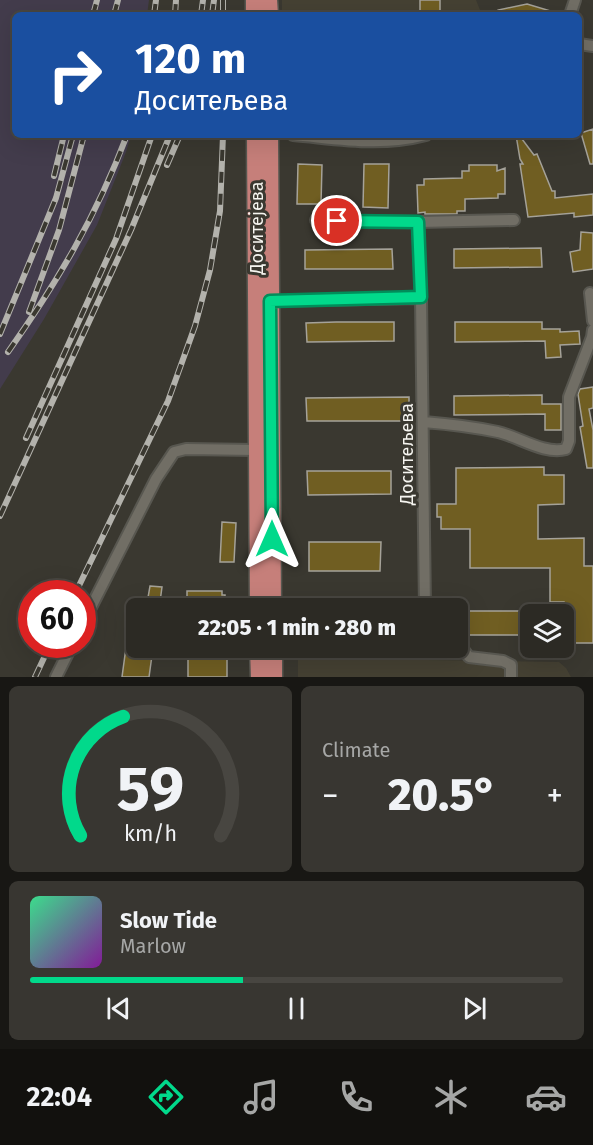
<!DOCTYPE html>
<meta charset="utf-8">
<style>
body{margin:0;font-family:"Fira Sans",sans-serif;background:#383631;color:#f1f3f6;height:100vh;display:flex;flex-direction:column;font-size:22px;white-space:nowrap}
*{box-sizing:border-box;margin:0}
p{font-size:20px;color:#a6a7a6}
.icon{flex:none;width:33px;height:33px;fill:none;stroke:currentColor;stroke-width:2;stroke-linecap:round;stroke-linejoin:round}
.map{position:relative;height:677px;overflow:hidden}
.panel{display:flex;flex-direction:column;gap:9px;padding:9px;background:#181714;flex:1}
.panel>*{flex:none}
.hud{position:absolute;left:12px;top:12px;width:570px;height:126px;border-radius:9px;box-shadow:0 6px 24px #0002,0 0 0 2px #484641;background:#1a4fa0;color:#fff;overflow:hidden}
.controls{position:absolute;left:520px;top:604px;display:grid;gap:12px}
.controls a{display:grid;place-items:center;width:54px;height:54px;border-radius:9px;background:#2c2a24;box-shadow:0 6px 24px #0002,0 0 0 2px #484641;font-size:30px}
.speed{position:absolute;left:18px;top:580px;display:flex;gap:12px;font-size:30px;font-weight:700;text-align:center}
.speed>*{display:grid;place-content:center;width:78px;height:78px;border-radius:50%;background:#2c2a24;box-shadow:0 6px 24px #0002,0 0 0 2px #484641;line-height:1}
.speed .limit{border:9px solid #d22;background:#fff;color:#111}
.pin{position:absolute;display:grid;place-items:center;width:51px;height:51px;color:#fff;margin:-26px;border:3px solid #fff;border-radius:50%;box-shadow:0 2px 6px #0007}
.me{position:absolute;width:66px;margin:-33px;rotate:0deg;stroke-linejoin:round;filter:drop-shadow(0 0 4px #0008)}
.turn{display:flex;align-items:center;gap:21px;height:126px;padding:0 24px;font-size:27px}
.turn .icon{width:78px;height:78px;stroke-width:2.5}
.turn b{display:block;font-size:42px;line-height:51px}
.big{font-size:45px;font-weight:800;line-height:1.1}
.panel .card{flex:1;display:flex;flex-direction:column;justify-content:center;gap:9px;min-width:0;padding:0 21px;border-radius:9px;background:#383631}
.panel .dial{align-items:center;gap:0}
.dial svg{height:156px;overflow:visible;fill:none;stroke:#484641;stroke-width:7;stroke-linecap:round;text-anchor:middle}
.dial text{fill:#f1f3f6;stroke:none}
.song{display:flex;align-items:center;gap:18px}
.cover{width:72px;height:72px;border-radius:9px;background:linear-gradient(135deg,hsl(150 70% 55%),hsl(290 70% 35%))}
.played{height:6px;border-radius:3px;background:linear-gradient(90deg,#01d98b 40%,#484641 40%)}
.keys{display:flex;justify-content:space-around;direction:ltr}
.heat{display:flex;justify-content:space-between;align-items:center;font-size:33px;direction:ltr}
.panel .tiles{flex:1;display:grid;gap:9px;grid-template-columns:1fr 1fr}
.card:last-child{grid-column:span 2}
.trip{position:absolute;left:126px;top:598px;width:342px;height:60px;border-radius:9px;background:#2c2a24;box-shadow:0 6px 24px #0002,0 0 0 2px #484641;font-weight:800;line-height:60px;text-align:center}
.tab-bar{display:flex;height:96px;justify-content:space-around;align-items:center;background:#12110e;color:#a6a7a6}
.tab-bar .icon{width:42px;height:42px}
.tab-bar .on{color:#01d98b}
.tab-bar b{font-size:27px;color:#f1f3f6}
.map>svg:first-child{display:block}
.industrial{fill:#433c4c}
.built{fill:#454133}
.building{fill:#705e22;stroke:#a5a299;stroke-width:1.5}
.lines{fill:none;stroke-linecap:round;stroke-linejoin:round}
.street-casing{stroke:#585750;stroke-width:14}
.primary-casing{stroke:#585750;stroke-width:21}
.street{stroke:#716e65;stroke-width:10}
.primary{stroke:#c67f7a;stroke-width:18}
.rail-casing{stroke:#b3b2ac;stroke-width:6}
.rail{stroke:#3a3830;stroke-width:4;stroke-dasharray:11;stroke-linecap:butt}
.route-casing{stroke:#018d5a;stroke-width:15}
.route{stroke:#01d98b;stroke-width:10}
.labels{text-anchor:middle;dominant-baseline:central;stroke-width:6;stroke-linejoin:round;paint-order:stroke}
.street-label{font-size:18px;fill:#f6f5f0;stroke:#3a3830}
</style>
<div class="map">
<svg width="593" height="677" viewBox="0 0 593 677">
<rect width="100%" height="100%" fill="#3a3830"/>
<path class="industrial" d="M0,0H149L147,15H15V135H131L126,152L97,225L44,319L0,389Z"/>
<path class="built" d="M282,0H476L482,15H282Z
M298,658L559,662L566,668L571,677H298Z"/>
<path class="building" d="M420,0H440V15H420Z
M527,4L554,12V15H498V10Z
M593,129V164H590L581,133Z
M516,135H519L534,155L537,154L552,191H555V198L593,194V215L574,217V213L528,217L520,164H523L520,159Z
M298,164L322,165L321,204H297Z
M364,164H389L388,208L363,207Z
M469,165H497V171L505,168V194H498V198L465,199V211H457V214H425V212L418,213L417,185H424V179L462,178V171H469Z
M581,232L593,233V269L573,272L570,252L580,250Z
M541,248L542,267L454,268V249Z
M392,249L393,269H305V250Z
M336,322H394V341L307,342L306,323Z
M455,322H542V329H560V332L579,331L580,344L560,345L561,357L546,358L545,341L455,342Z
M593,387V408L589,409L593,430V468H587L580,427L583,426L578,394L580,389Z
M542,395V404H561V430H545V414L454,415V396Z
M409,397V421H307L306,398Z
M544,467V475H564V504L538,505V539L584,538V566H593V643H564V602H550V568H470V529H441V517H437V504H456V468Z
M307,471H391V494L308,495Z
M222,522L236,523L234,562H220Z
M309,542H381L380,571H309Z
M150,586L162,587L159,609H146Z
M187,591H222V595H225V609H187Z
M468,611H531V635H467Z
M130,618H136V648H153L149,677H122Z
M193,648H213V651H222V655H227V677H188V655H193Z"/>
<g class="lines">
<g class="street-casing">
<path id="street" d="M570,15L575,0
M579,44L593,46
M293,135C339,139 380,147 426,135
M316,220L418,222L514,220
M418,222L421,298
M590,293L593,321
M266,301L421,298L425,609
M424,422C449,424 474,427 498,432C519,437 545,455 566,449L569,441V397L592,337L593,330
M82,625L156,479L174,452L186,449L258,450
M458,643L469,657L503,661L511,665V677
M56,677L72,645"/>
</g>
<g class="primary-casing">
<path id="primary" d="M255,0V15
M268,0L269,15
M256,135L259,609
M269,135L272,609
M259,648L260,677
M273,648V677"/>
</g>
<use href="#street" class="street"/>
<use href="#primary" class="primary"/>
<g class="rail-casing">
<path id="rail" d="M223,0V15
M93,15L97,0
M114,15L118,0
M154,15L156,0
M175,15L176,0
M201,15L203,0
M212,15L214,0
M167,165L180,135
M54,176L64,135
M29,312L59,230L84,135
M0,334L56,198L73,135
M8,352C58,281 96,217 127,135
M26,438L116,239L152,135
M0,516L131,230L170,135
M75,594L168,401L195,326L210,270L220,211L223,135
M35,677L50,645"/>
</g>
<use href="#rail" class="rail"/>
</g>
<g class="lines">
<g class="route-casing">
<path id="route" d="M272,539L270,301L421,297L418,222L337,221"/>
</g>
<use href="#route" class="route"/>
</g>
<g class="labels">
<g class="street-label">
<text transform="translate(257 228) rotate(-90)">Доситејева</text>
<text transform="translate(407 454) rotate(-90)">Доситељева</text>
</g>
</g>
</svg>
<div class="controls">
<a><svg class="icon" aria-label="layers" viewBox="0 0 24 24"><path d="M12 4l9 5-9 5-9-5zM3 14l9 5 9-5"/></svg></a>
</div>
<div class="speed"><div class="limit">60</div></div>
<div class="pin" style="left:337px;top:221px;background:#d93025"><svg class="icon" aria-label="arrive" viewBox="0 0 24 24"><path d="M6 21V4h12l-3 4 3 4H6"/></svg></div>
<svg class="me" style="left:272px;top:539px" viewBox="-20 -20 40 40"><path d="M0-17L14 15 0 8-14 15z" fill="#01d98b" stroke="#fff" stroke-width="4"/></svg>
<div class="trip">22:05 · 1 min · 280 m</div>
<div class="hud">
<div class="turn"><svg class="icon" aria-label="right" viewBox="0 0 24 24"><path d="M7 20v-9h11M14 6l5 5-5 5"/></svg><div><b>120 m</b>Доситељева</div></div>
</div>
</div>
<section class="panel">
<div class="tiles">
<div class="card dial"><svg viewBox="0 0 100 80">
<path d="M14 69A42 42 0 1 1 86 69"/>
<path d="M14 69A42 42 0 0 1 36 8" stroke="#01d98b"/>
<text x="50" y="56" font-size="32" font-weight="700">59</text>
<text x="50" y="72" font-size="11">km/h</text>
</svg></div>
<div class="card"><p>Climate</p>
<div class="heat"><a>−</a><b class="big">20.5°</b><a>+</a></div>
</div>
<div class="card">
<div class="song"><i class="cover"></i><div><b>Slow Tide</b><p>Marlow</p></div></div>
<div class="played"></div>
<div class="keys"><svg class="icon" aria-label="previous" viewBox="0 0 24 24"><path d="M18 5L8 12l10 7zM5 5v14"/></svg><svg class="icon" aria-label="pause" viewBox="0 0 24 24"><path d="M8 5v14M16 5v14"/></svg><svg class="icon" aria-label="next" viewBox="0 0 24 24"><path d="M6 5l10 7-10 7zM19 5v14"/></svg></div>
</div>
</div>
</section>
<nav class="tab-bar">
<b>22:04</b>
<svg class="icon on" aria-label="directions" viewBox="0 0 24 24"><path d="M12 3l9 9-9 9-9-9zM9 14v-3h6M13 9l2 2-2 2"/></svg>
<svg class="icon" aria-label="music" viewBox="0 0 24 24"><path d="M9 18V5l10-2v13"/><circle cx="6" cy="18" r="3"/><circle cx="16" cy="16" r="3"/></svg>
<svg class="icon" aria-label="phone" viewBox="0 0 24 24"><path d="M5 4h4l2 5-3 2q2 4 5 5l2-3 5 2v4C11 20 4 13 5 4z"/></svg>
<svg class="icon" aria-label="climate" viewBox="0 0 24 24"><path d="M12 3v18M4 7l16 10M4 17L20 7"/></svg>
<svg class="icon" aria-label="car" viewBox="0 0 24 24"><path d="M5 17H2v-5l4-1 3-4h7l3 4 3 1v5h-3M9 17h6M6 11h13"/><circle cx="7" cy="17" r="2"/><circle cx="17" cy="17" r="2"/></svg>
</nav>
